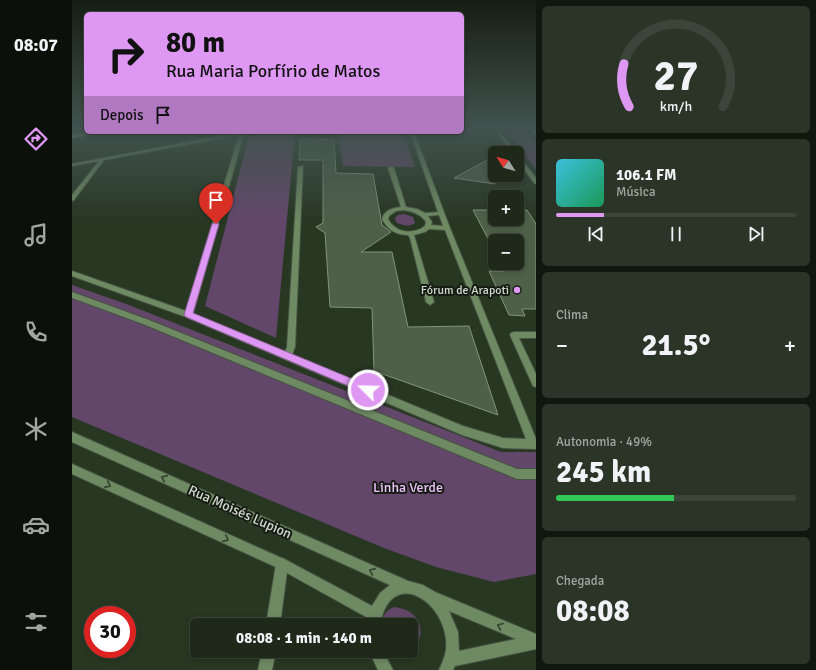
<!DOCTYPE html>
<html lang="pt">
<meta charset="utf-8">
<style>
body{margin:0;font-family:Signika,sans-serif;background:#2b3527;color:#f1f3f6;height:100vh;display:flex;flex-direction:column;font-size:15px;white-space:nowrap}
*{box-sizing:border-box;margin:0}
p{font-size:13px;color:#a1a6a2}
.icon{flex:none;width:22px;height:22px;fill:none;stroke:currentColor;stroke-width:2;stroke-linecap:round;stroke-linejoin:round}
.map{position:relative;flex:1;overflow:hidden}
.sheet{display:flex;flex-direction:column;gap:6px;padding:6px;background:#10170e;width:280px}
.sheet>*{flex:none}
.top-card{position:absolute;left:12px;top:12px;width:380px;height:122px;border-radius:6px;box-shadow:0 2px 6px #0003,0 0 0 1px #3c4539;background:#de98f3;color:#111;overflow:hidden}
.needle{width:26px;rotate:307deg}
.controls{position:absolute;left:416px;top:146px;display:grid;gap:8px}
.controls a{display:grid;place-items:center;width:36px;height:36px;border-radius:6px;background:#1e291a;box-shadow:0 2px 6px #0003,0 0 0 1px #3c4539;font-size:20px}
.speed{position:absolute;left:12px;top:606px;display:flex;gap:8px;font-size:20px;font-weight:700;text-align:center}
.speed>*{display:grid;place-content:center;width:52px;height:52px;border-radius:50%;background:#1e291a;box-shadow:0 2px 6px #0003,0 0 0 1px #3c4539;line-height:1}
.speed .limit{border:6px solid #d22;background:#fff;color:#111}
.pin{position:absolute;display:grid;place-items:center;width:34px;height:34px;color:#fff;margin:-41px -17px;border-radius:50% 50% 50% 0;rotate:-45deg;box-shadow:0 0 4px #0007}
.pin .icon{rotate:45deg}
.me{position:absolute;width:44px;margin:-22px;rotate:293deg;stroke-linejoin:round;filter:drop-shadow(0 0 3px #0008)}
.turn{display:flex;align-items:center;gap:14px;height:84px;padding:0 16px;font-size:18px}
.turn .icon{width:52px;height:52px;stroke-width:2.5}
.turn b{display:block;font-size:28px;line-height:34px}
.then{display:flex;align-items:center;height:38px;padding:0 16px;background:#0003;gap:8px;font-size:15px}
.big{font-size:30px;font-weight:700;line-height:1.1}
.sheet .tile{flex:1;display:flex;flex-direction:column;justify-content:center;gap:6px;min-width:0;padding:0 14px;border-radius:6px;background:#2b3527}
.sheet .dial{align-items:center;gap:0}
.dial svg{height:104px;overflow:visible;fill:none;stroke:#3c4539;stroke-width:7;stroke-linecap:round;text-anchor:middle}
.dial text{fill:#f1f3f6;stroke:none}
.song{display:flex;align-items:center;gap:12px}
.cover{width:48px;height:48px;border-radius:6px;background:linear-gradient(135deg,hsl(190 70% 55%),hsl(150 70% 35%))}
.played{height:4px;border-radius:2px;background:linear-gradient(90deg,#de98f3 20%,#3c4539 20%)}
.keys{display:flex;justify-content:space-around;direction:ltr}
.heat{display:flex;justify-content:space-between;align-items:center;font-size:22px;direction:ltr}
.charge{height:6px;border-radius:3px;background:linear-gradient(90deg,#34c759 49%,#3c4539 0)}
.trip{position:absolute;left:118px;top:618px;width:228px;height:40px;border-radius:6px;background:#1e291a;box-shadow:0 2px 6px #0003,0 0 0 1px #3c4539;font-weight:700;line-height:40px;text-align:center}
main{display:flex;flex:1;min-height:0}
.menu{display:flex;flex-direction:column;width:72px;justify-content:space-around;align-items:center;background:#0c100a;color:#a1a6a2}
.menu .icon{width:28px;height:28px}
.menu .on{color:#de98f3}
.menu b{font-size:18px;color:#f1f3f6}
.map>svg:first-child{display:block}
.green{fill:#63476b}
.building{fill:#4f6049;stroke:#82947b}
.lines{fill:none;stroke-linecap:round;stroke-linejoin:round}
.pedestrian-casing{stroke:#465441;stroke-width:2}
.minor-casing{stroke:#465441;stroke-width:2}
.tertiary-casing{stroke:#465441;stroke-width:2}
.primary-casing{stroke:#465441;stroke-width:2}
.pedestrian{fill:#6e8a63;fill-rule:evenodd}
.minor{fill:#6e8a63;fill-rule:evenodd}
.tertiary{fill:#6e8a63;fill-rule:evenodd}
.primary{fill:#a7e191;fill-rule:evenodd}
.oneway{stroke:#35422f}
.route{fill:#de98f3;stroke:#90639e}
.poi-dot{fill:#de98f3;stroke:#161c13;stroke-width:1.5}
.labels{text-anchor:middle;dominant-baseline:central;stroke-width:4;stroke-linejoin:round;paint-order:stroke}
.poi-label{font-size:12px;fill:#cfd9cc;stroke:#161c13;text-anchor:end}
.near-park-label{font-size:14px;fill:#edc1fb;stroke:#161c13}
.near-street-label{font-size:14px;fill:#cfd9cc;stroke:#161c13}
</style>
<main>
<nav class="menu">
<b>08:07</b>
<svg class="icon on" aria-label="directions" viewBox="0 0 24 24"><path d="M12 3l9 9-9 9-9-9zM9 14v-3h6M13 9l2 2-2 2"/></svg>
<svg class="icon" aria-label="music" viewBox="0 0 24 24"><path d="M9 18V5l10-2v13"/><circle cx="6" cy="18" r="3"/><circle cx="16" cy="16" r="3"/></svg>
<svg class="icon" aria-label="phone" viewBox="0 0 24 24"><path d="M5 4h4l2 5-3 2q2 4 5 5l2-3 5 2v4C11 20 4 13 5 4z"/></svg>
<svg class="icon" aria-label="climate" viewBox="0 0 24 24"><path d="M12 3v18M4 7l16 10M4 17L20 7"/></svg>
<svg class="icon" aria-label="car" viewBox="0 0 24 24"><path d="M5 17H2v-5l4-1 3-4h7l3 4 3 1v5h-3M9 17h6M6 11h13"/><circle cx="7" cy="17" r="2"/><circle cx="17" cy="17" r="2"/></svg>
<svg class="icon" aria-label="filters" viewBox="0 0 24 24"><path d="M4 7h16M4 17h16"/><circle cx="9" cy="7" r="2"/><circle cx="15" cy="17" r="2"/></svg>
</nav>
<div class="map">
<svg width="464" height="670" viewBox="0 0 464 670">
<rect width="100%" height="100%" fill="#283722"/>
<path class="green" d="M432,129H452L464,142V169Z
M195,132H223L204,338L133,306L177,136Z
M266,132H330L343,167L271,166Z
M332,214L341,217L343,223C337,227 330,226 324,222L323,218L326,215Z
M0,285L57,305L429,452H464V574L422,582L364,567L312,548L0,417Z
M322,607C368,612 347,670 314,651H339V625H307C311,616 313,611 322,607Z"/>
<path class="building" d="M228,139L262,140L264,173L301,174L310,225L319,232L289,252H320L336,327L397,326L426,415L302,371L300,308L258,307L253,233L244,227L251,223V160H227Z
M417,159L423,171V184L382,178Z
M401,210H423V219H445V210H455L464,224V309H450L453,316L437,315L417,271H432L428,263H445V241H423V252Z"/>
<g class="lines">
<g class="pedestrian-casing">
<path id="pedestrian" d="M0,292L77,320L445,469H464V479H445L71,324L0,298Z
M442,332H464V338H447L464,374V387L461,386L438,335L439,333Z"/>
</g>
<g class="minor-casing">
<path id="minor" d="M422,129H426L444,153H440Z
M168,132L172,133L121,314L213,352L215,347L226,167L231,166L223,347L220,355L391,426L431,438L454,439L373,230L357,229L353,232L342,235L362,302L358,305L354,302L338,238L336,235C324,235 316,230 310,219C312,210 321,208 329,207L316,168L319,166L322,168L334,207L345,209L353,213L366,212L338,132H342L378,228L464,439V449L431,448L390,435L114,317L0,276V271L114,311L167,135L32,160L2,200L0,201V195L27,161L0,166V164ZM332,210C341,212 349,214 354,222L353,226C341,235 323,233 316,219L317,216L324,211ZM367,215L371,226L359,225L360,222L356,216Z
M445,156H447L464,178V184L462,183L445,160Z
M210,558L214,560L216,564L208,625H194L204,564L206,560Z
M190,651H204L200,670H186Z"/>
</g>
<g class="tertiary-casing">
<path id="tertiary" d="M0,432L336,581L351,585L363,592L464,634V649L383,666L381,670H367C370,663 373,657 374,650C379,604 319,563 308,625H294L296,618L206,568L0,474V464L214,560L300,606L308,593L318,585L0,442ZM377,611L444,639L387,651L386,632Z
M297,651H311L321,670H306Z"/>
</g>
<g class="primary-casing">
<path id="primary" d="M458,129H464V134Z
M18,132H34L0,138V134Z"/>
</g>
<use href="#pedestrian" class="pedestrian"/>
<use href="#minor" class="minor"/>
<use href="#tertiary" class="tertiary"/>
<use href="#primary" class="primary"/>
</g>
<defs><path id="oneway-chevron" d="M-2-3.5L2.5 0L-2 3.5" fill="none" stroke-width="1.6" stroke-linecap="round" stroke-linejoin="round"/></defs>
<g class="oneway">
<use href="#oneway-chevron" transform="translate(92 478) rotate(-156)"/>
<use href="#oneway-chevron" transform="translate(36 485) rotate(24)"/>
<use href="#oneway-chevron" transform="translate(154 539) rotate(24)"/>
<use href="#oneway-chevron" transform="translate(300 571) rotate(-156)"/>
<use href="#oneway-chevron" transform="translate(428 626) rotate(-157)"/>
</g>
<linearGradient id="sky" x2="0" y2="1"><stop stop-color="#161e13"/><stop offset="0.58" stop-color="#42534f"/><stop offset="1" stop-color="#42534f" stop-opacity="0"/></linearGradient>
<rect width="464" height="222" fill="url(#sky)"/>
<path class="route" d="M144,222L147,224L121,313L300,387L302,390L300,393L296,395L293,393L114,317L112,315L140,224Z"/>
<circle class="poi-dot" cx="445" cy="290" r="4"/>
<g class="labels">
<g class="poi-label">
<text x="437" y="290">Fórum de Arapoti</text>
</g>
<g class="near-park-label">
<text x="336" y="487">Linha Verde</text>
</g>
<g class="near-street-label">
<text transform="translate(168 512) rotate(24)">Rua Moisés Lupion</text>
</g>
</g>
</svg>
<div class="controls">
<a><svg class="needle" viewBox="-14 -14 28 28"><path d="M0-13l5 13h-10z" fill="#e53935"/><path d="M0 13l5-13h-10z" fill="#a1a6a2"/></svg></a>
<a>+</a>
<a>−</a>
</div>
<div class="speed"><div class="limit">30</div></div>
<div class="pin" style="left:144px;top:224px;background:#d93025"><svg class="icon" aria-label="arrive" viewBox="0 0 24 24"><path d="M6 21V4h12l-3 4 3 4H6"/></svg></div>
<svg class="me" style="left:296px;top:390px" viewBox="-20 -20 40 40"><circle r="17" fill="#de98f3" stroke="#fff" stroke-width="3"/><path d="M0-11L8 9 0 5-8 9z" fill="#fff"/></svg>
<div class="trip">08:08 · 1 min · 140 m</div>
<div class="top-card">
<div class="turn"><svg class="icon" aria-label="right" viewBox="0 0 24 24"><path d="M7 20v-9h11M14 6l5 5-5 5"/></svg><div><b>80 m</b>Rua Maria Porfírio de Matos</div></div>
<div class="then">Depois<svg class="icon" aria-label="arrive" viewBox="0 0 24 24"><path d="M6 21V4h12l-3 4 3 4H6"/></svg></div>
</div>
</div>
<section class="sheet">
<div class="tile dial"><svg viewBox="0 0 100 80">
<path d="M14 69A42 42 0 1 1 86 69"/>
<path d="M14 69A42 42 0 0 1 10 36" stroke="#de98f3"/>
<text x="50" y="56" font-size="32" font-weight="700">27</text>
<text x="50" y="72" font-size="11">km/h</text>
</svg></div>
<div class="tile">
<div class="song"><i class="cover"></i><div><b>106.1 FM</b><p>Música</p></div></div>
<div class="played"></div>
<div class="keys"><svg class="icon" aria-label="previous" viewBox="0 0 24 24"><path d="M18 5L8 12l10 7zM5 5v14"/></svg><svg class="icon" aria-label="pause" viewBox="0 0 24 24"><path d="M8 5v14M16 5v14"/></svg><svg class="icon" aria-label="next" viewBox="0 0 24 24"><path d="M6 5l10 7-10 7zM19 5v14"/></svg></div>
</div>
<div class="tile"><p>Clima</p>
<div class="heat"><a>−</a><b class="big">21.5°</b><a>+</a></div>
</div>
<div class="tile"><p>Autonomia · 49%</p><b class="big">245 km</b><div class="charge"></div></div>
<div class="tile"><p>Chegada</p><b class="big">08:08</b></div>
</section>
</main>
